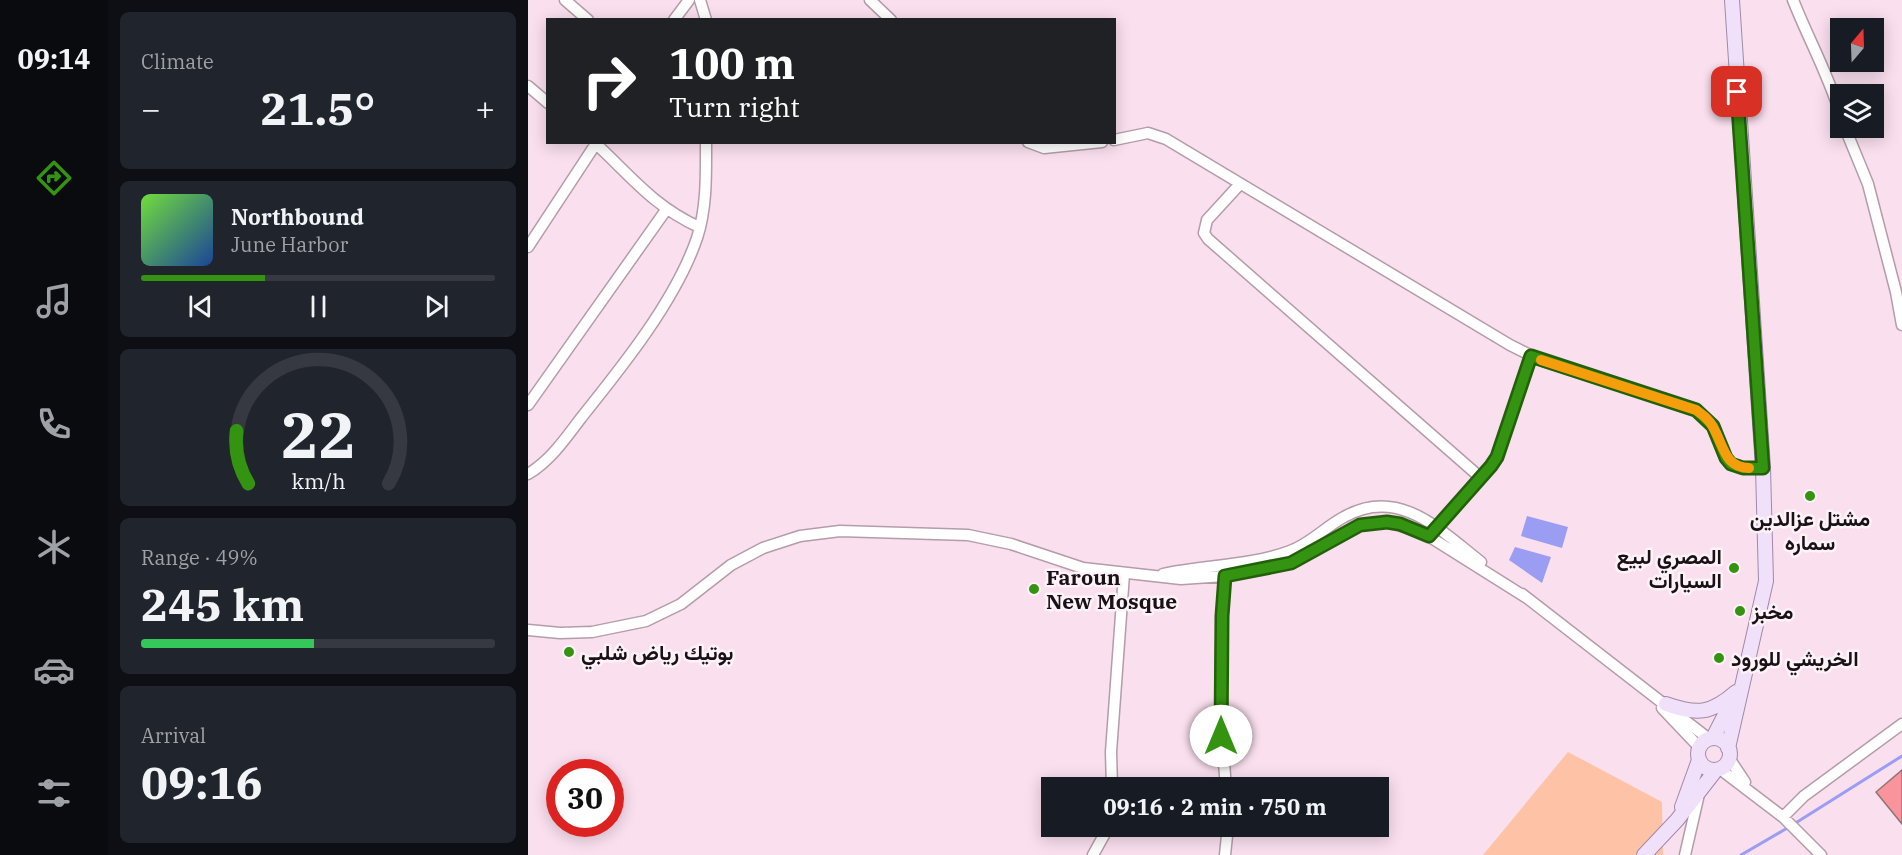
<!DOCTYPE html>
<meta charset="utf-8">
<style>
body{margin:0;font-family:"IBM Plex Serif",Vazirmatn,serif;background:#20242c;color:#f1f3f6;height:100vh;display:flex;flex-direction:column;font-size:22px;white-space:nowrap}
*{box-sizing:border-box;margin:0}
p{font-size:20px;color:#9ea1a6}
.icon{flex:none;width:33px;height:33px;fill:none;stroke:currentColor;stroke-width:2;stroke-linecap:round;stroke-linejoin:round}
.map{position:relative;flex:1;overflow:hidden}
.details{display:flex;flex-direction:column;gap:12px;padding:12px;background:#0d0f14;width:420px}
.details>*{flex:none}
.top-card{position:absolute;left:18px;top:18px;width:570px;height:126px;border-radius:0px;box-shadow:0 3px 15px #0003;background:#202124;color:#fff;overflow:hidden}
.needle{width:39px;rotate:19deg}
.controls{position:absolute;left:1302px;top:18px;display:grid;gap:12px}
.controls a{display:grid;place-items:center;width:54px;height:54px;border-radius:0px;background:#171b24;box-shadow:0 3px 15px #0003;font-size:30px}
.speed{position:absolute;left:18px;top:759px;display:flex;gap:12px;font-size:30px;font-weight:700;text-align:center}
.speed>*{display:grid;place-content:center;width:78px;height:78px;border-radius:50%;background:#171b24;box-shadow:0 3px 15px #0003;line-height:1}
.speed .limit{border:9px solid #d22;background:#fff;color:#111}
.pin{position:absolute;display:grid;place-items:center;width:51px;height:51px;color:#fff;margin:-26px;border-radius:12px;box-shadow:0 3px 9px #0006}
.me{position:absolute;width:66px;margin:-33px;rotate:0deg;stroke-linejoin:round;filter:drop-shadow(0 0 4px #0008)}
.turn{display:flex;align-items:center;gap:21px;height:126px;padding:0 24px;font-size:27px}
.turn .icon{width:78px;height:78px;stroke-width:2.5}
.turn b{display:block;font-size:42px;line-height:51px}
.big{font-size:45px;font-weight:700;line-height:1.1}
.details .card{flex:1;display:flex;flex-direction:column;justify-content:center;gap:9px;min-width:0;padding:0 21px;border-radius:9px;background:#20242c}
.details .dial{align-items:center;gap:0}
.dial svg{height:156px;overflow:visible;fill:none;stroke:#363941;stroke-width:7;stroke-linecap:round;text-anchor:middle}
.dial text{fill:#f1f3f6;stroke:none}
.song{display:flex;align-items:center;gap:18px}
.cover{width:72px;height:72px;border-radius:9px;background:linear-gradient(135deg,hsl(100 70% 55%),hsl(220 70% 35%))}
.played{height:6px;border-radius:3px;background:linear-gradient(90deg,#349310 35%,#363941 35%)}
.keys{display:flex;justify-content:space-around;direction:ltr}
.heat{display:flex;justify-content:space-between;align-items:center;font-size:33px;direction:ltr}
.charge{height:9px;border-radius:4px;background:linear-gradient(90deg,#34c759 49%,#363941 0)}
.trip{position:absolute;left:513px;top:777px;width:348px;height:60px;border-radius:0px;background:#171b24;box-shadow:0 3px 15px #0003;font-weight:700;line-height:60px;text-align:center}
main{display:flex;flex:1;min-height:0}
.menu{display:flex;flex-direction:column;width:108px;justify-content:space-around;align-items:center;background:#090b0e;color:#9ea1a6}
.menu .icon{width:42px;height:42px}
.menu .on{color:#349310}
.menu b{font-size:27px;color:#f1f3f6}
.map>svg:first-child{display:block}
.green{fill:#fec2a6}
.water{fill:#9b9df3}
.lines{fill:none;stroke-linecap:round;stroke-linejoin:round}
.stream{stroke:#9b9df3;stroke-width:3}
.building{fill:#fa949c;stroke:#907576;stroke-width:1.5}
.minor-casing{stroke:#b49ca9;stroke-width:13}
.major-casing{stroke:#9f8aa8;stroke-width:16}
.minor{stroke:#fff;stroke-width:10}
.major{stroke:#f0e0fa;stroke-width:14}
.route-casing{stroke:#22600a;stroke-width:15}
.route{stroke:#349310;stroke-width:10}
.slow{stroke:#f59e0b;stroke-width:10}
.poi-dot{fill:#349310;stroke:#fcf2f7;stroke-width:2}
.labels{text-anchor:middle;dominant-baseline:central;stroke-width:5;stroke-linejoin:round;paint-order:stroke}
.poi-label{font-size:21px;font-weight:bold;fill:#1a1116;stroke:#fcf2f7;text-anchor:start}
</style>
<main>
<nav class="menu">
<b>09:14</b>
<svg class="icon on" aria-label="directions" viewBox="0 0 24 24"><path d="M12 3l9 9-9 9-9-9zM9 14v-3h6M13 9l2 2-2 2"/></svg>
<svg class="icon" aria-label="music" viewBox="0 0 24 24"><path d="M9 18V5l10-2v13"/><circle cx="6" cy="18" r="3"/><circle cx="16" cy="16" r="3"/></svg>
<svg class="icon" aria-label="phone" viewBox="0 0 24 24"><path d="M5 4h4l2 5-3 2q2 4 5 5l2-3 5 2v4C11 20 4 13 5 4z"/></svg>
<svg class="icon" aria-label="climate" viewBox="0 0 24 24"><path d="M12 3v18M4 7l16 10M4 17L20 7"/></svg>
<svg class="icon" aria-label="car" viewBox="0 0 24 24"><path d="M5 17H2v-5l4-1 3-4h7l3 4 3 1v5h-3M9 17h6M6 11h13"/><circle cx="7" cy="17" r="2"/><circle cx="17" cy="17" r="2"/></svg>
<svg class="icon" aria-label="filters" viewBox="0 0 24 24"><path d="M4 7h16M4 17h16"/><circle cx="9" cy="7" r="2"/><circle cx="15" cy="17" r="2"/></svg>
</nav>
<section class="details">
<div class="card"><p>Climate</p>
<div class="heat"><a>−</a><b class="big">21.5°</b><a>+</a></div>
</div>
<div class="card">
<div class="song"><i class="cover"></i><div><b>Northbound</b><p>June Harbor</p></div></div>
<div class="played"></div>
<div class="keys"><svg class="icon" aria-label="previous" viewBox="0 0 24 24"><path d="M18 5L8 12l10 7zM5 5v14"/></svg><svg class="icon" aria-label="pause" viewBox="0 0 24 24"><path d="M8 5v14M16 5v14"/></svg><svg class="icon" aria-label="next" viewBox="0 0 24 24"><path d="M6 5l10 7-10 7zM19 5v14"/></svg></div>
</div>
<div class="card dial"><svg viewBox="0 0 100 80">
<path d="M14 69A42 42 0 1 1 86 69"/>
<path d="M14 69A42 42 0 0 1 8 42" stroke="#349310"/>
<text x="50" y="56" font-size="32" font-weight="700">22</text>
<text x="50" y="72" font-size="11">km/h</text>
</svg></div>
<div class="card"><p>Range · 49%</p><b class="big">245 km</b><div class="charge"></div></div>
<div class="card"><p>Arrival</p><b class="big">09:16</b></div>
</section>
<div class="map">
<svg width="1374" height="855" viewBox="0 0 1374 855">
<rect width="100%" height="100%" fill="#fadfee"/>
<path class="green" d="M1040,752L1134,802L1135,855H955Z"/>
<path class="water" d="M999,516L1040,527L1034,548L993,536Z
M987,547L1023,557L1014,583L981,560Z"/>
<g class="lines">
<path class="stream" d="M1266,824L1374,756
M1213,855L1261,827"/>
</g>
<path class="building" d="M1374,770V824L1348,792Z"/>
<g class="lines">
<g class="minor-casing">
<path id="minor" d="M37,0L60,20
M172,0L178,20
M342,0L363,20
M1265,0C1280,38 1300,74 1312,113
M146,20L161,0
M0,86L20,103
M1317,128L1340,184L1368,292L1374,325
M586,140L620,133L638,139L982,345L1012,360L1168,410L1185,426L1198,458L1203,464L1215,468H1235
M66,142C103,176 125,206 171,227
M500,142L516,148L574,142
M712,184L679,220L676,233L680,239L953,478
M0,247L69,142
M0,405L138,210
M0,474C22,461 38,438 53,418C94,367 148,300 169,238C179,207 178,175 178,142
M905,531L963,466L969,457L1003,356
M635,574C676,565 722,566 762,551C782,544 797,527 816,517C871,486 912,530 953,562
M697,576C691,646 692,717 698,788
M994,594L1181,739
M0,630L32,633L64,632L118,621L153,604L203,565L235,548L272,536L312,531L440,535L483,544L555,568L653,579L697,576L763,563L832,525L859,522L894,532L999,598
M1134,708L1171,747
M1201,758L1217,782
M1192,769L1255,817L1293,855
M584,788L583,752L596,574
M1255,817L1276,796L1374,724
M565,855L581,826
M697,855L700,826
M1157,855L1171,794"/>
</g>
<g class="major-casing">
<path id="major" d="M1138,704C1169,715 1183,714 1208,692
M1185,738L1205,699
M1170 754a16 16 0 1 1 32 0a16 16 0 1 1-32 0Z
M1200,748L1238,581L1235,468L1204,0
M1154,807L1171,760
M1116,855L1149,820L1188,770"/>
</g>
<use href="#minor" class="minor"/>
<use href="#major" class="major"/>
</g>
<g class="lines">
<g class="route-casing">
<path id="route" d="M693,736L694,616L697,576L763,563L832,525L859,522L872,524L901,536L963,466L969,457L1003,356L1168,410L1185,426L1198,458L1203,464L1215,468H1235L1209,92"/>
</g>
<use href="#route" class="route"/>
<path class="slow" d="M1013,360L1168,410C1175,415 1181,419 1185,427C1196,446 1196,467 1221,468"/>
</g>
<g class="poi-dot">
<circle cx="1282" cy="496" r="6"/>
<circle cx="1206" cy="568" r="6"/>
<circle cx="506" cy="589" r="6"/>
<circle cx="1212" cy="611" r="6"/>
<circle cx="41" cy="652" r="6"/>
<circle cx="1191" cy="658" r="6"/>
</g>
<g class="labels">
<g class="poi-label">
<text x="1282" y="518" text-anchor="middle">مشتل عزالدين<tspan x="1282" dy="24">سماره</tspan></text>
<text x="1194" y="556" text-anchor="end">المصري لبيع<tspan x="1194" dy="24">السيارات</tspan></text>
<text x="518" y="577">Faroun<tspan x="518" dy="24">New Mosque</tspan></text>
<text x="1224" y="611">مخبز</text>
<text x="53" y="652">بوتيك رياض شلبي</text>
<text x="1203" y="658">الخريشي للورود</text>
</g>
</g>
</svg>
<div class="controls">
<a><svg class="needle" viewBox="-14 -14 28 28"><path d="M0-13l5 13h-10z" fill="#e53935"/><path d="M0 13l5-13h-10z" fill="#9ea1a6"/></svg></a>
<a><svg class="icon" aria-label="layers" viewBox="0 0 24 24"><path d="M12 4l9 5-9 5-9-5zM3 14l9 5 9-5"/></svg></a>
</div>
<div class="speed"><div class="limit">30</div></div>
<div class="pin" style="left:1209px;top:92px;background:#d93025"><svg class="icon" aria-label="arrive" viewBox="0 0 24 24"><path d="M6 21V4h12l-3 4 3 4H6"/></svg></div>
<svg class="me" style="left:693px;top:736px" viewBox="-20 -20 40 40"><circle r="19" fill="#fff"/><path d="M0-13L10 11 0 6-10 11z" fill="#349310"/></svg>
<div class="trip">09:16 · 2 min · 750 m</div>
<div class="top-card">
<div class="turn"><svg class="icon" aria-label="right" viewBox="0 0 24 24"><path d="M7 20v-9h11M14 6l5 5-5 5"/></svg><div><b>100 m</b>Turn right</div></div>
</div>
</div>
</main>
